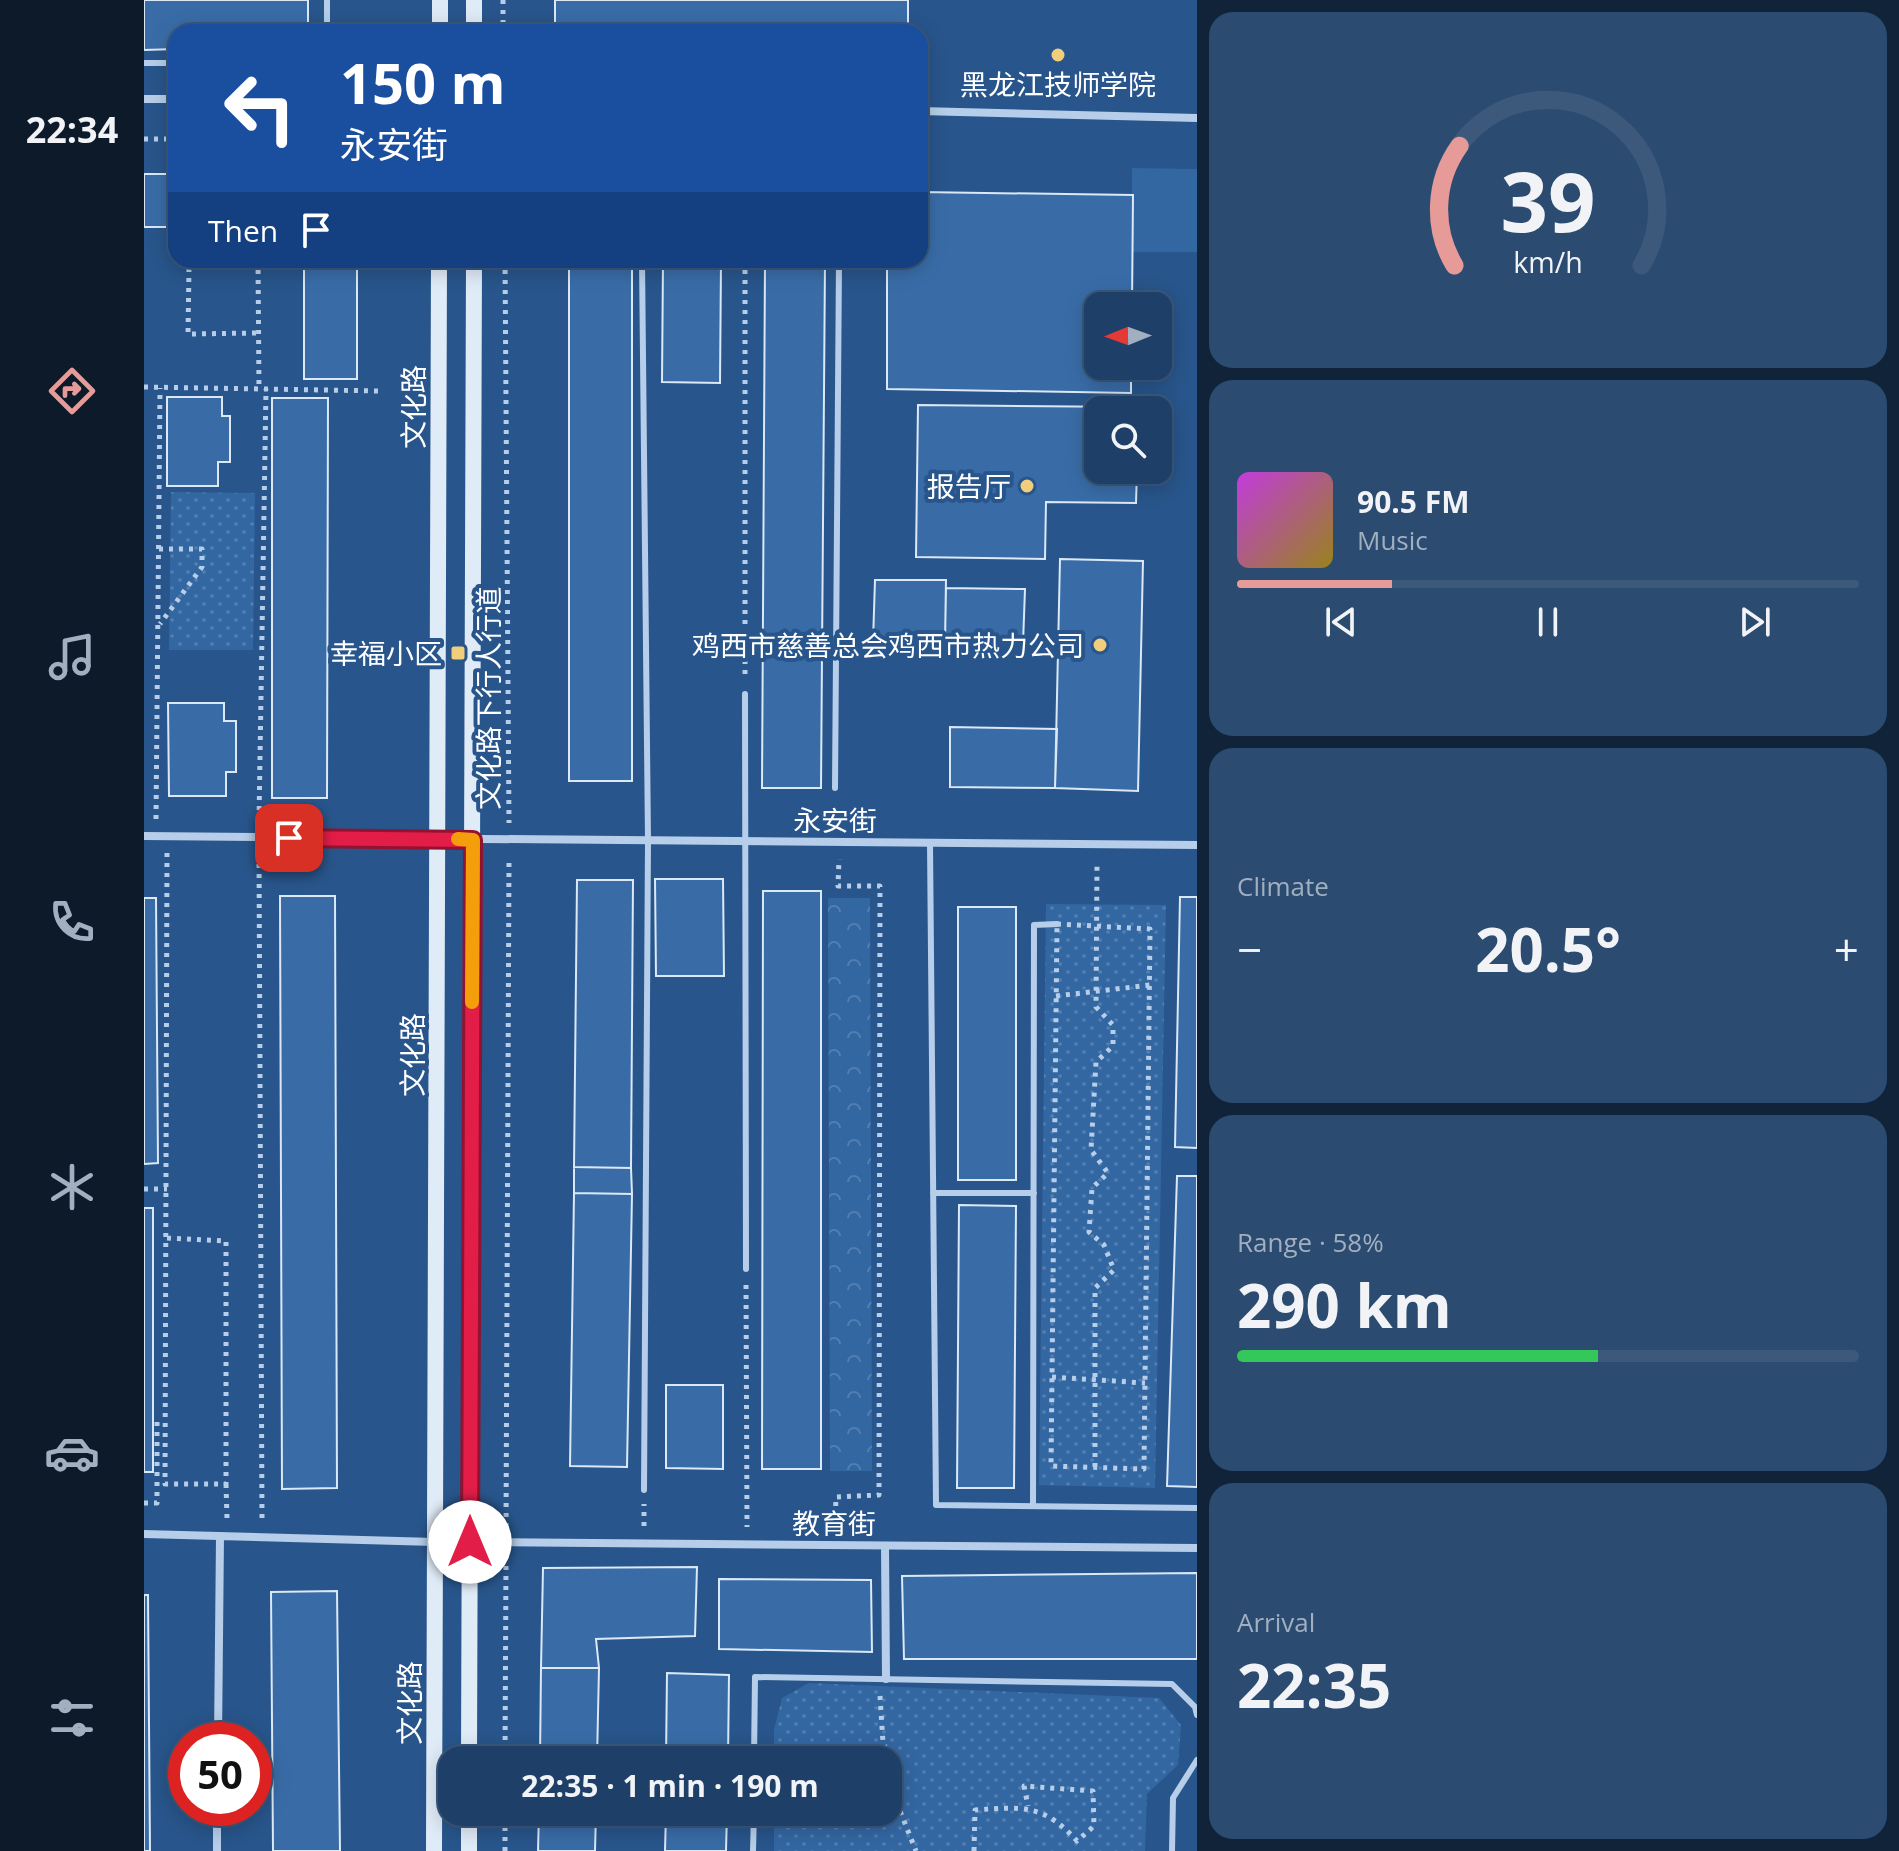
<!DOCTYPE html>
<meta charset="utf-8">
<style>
body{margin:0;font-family:"Open Sans","Noto Sans SC",sans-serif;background:#2b4b71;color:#f1f3f6;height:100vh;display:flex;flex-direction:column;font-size:30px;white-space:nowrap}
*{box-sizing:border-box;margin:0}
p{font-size:26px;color:#a1afc0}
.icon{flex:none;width:44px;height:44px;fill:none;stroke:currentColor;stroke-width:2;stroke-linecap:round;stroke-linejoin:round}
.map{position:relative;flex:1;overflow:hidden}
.panel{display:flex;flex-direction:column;gap:12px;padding:12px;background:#102339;width:702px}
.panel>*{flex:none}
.guide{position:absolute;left:24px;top:24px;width:760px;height:244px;border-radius:24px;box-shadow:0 4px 20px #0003,0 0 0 2px #3c597c;background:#1a4fa0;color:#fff;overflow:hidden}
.needle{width:52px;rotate:269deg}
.fabs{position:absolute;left:940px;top:292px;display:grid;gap:16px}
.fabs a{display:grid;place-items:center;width:88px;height:88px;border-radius:16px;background:#1e4068;box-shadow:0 4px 20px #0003,0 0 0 2px #3c597c;font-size:40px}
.speed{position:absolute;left:24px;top:1722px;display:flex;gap:16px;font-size:40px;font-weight:700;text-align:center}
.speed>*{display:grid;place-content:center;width:104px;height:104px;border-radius:50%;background:#1e4068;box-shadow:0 4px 20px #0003,0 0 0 2px #3c597c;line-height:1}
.speed .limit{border:12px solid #d22;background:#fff;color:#111}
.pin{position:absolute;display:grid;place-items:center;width:68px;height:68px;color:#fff;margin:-34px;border-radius:16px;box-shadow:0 4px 12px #0006}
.me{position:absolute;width:88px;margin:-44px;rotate:0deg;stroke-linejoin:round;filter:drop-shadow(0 0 6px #0008)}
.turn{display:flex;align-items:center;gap:28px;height:168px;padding:0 40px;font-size:36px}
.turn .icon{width:104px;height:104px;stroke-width:2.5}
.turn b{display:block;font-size:56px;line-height:68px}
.then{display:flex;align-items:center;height:76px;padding:0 40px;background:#0003;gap:16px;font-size:30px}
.big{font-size:60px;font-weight:700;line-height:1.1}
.panel .tile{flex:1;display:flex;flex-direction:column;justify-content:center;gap:12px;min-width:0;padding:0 28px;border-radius:24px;background:#2b4b71}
.panel .dial{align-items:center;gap:0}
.dial svg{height:208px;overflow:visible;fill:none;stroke:#3c597c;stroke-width:7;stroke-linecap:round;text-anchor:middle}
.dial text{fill:#f1f3f6;stroke:none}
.song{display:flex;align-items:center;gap:24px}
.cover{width:96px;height:96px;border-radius:12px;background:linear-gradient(135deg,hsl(290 70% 55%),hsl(50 70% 35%))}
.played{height:8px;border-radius:4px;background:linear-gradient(90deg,#e69b98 25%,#3c597c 25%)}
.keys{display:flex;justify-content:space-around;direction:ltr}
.heat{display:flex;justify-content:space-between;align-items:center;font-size:44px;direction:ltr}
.charge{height:12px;border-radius:6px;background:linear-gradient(90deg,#34c759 58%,#3c597c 0)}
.trip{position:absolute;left:294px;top:1746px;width:464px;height:80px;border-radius:24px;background:#1e4068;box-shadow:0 4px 20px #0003,0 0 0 2px #3c597c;font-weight:700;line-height:80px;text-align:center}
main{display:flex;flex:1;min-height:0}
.tab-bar{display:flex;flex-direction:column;width:144px;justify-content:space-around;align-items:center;background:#0c1a2a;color:#a1afc0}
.tab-bar .icon{width:56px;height:56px}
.tab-bar .active{color:#e69b98}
.tab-bar b{font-size:36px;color:#f1f3f6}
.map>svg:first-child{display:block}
.forest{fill:url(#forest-crowns)}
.park{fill:url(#park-dots)}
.pitch{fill:#3367a2}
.building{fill:#396ca7;stroke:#dae8f7;stroke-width:2}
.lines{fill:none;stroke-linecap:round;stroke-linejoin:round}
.path{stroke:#b6cee9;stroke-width:5;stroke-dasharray:4 6;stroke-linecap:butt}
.service{stroke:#b6cee9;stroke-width:6}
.minor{stroke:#b6cee9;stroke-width:8}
.tertiary{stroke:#b6cee9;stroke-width:14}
.secondary{stroke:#e0ebf8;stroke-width:16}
.route-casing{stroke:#92132f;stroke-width:20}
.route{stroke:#e11d48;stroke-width:14}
.slow{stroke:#f59e0b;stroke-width:14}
.poi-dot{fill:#f1ce7c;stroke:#28558b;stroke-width:3}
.labels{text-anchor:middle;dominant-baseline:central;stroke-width:8;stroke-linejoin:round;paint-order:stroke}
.poi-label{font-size:28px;fill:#fff;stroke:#28558b;text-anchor:end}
.street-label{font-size:28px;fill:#fff;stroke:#28558b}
</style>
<main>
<nav class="tab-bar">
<b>22:34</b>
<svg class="icon active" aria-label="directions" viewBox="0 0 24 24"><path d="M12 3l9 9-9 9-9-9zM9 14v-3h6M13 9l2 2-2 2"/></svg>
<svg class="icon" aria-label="music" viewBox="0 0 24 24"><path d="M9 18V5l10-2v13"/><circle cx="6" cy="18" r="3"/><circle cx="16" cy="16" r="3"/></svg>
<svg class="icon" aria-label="phone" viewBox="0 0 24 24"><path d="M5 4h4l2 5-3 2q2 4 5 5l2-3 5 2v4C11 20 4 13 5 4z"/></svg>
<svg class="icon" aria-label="climate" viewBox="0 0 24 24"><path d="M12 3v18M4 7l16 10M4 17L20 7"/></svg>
<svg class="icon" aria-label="car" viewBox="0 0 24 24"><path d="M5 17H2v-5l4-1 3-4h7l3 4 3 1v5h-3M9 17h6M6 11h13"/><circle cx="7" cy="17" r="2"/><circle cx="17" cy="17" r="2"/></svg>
<svg class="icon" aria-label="filters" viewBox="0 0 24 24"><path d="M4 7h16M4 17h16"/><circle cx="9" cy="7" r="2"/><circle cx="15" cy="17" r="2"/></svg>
</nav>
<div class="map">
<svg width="1053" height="1851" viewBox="0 0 1053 1851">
<defs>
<pattern id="forest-crowns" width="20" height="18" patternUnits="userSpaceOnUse" patternTransform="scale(2)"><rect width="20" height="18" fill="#3367a2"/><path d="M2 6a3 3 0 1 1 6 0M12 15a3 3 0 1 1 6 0" fill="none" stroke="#527eb0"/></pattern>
<pattern id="park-dots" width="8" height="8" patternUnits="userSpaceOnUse" patternTransform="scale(2)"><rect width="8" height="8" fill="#3367a2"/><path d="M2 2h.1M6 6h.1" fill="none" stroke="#527eb0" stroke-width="1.8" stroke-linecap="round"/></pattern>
</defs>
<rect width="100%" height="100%" fill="#28558b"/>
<path class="forest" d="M684,898H726L728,1471H686Z"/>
<path class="park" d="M27,492L111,493L109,650H25Z
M902,904L1022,905L1011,1488L895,1485Z
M665,1683L1015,1698L1037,1725L1034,1765L1003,1794L1001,1851H630V1812H744V1760H630V1730L638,1698Z"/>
<path class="pitch" d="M988,168L1053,169V252H988Z"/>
<path class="building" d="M0,0H164V32H32V49L0,50Z
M411,0H764V32H411Z
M0,174H32V227H0Z
M776,192L989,195L988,306H954V366H987V393L743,389V260H776Z
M160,260H213V379H160Z
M425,260H488V781H425Z
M519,260H577L576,383L518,382Z
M621,260H681L677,788H618Z
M23,397H78V416H86V462H74V486H23Z
M128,398H184L183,798H128Z
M774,405L993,407L954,410V470H993L992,503L902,502L901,559L772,557Z
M916,559L999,561L994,791L911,788Z
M731,580H802L801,642H729Z
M802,588L881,589L879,644L801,642Z
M24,703H80V721H92V772H82V796H25Z
M806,727L913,729L911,788L806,787Z
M511,879H579L580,976H512Z
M433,880H489L487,1168L430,1167Z
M619,891H677V1469H618Z
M136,896H191L193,1488L138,1489Z
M1036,897H1053V1148L1031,1147Z
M0,898H12L14,1163L0,1164Z
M814,907H872V1180H814Z
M430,1167L487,1168L488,1194L430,1193Z
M1033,1176H1053V1487L1023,1486Z
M430,1193L488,1194L483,1467L426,1466Z
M815,1205L872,1206L870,1488H813Z
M0,1208H9V1472H0Z
M522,1385H579V1469L522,1468Z
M553,1567L551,1636L452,1639L455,1668H397L399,1568Z
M1053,1573V1659H760L758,1576Z
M575,1579L727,1580L728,1652L575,1649Z
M193,1591L196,1851H129L127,1592Z
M0,1595H4L6,1851H0Z
M397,1668H455L453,1760H396Z
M523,1673L585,1675L584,1760H522Z
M395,1812H452L451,1851H394Z
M522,1812H583L582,1851H521Z"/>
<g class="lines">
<path class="path" d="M359,0V32
M0,139H32
M114,260L115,389
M361,260L365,823
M601,260V679
M114,266L45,267L44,334L114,333
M0,387L237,391
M15,549H58V567L16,624
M12,819L16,388
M115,820L122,389
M115,854L118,1520
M913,924L1006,929L1000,1469L907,1466Z
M912,996L1006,985
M0,1189H23
M23,1238L82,1241V1484H21L23,853
M602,1285L603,1527
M908,1377L1001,1383
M951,1467V1288L970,1270L960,1245L945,1232L948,1188L964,1173L947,1150L952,1062L969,1046V1025L952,1007L953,862
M82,1484L83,1519
M0,1503H13V1421
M500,1526V1504
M691,1526L692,1497L735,1495L736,886H694L695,859
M362,1527L365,857
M736,1696L739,1743L751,1763L750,1796L772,1851
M361,1760L362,1561
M361,1851V1812
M830,1851L831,1810C877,1807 899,1803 933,1841L950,1826L949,1791L880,1786L884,1806"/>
<path class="service" d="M183,32V0
M0,63H32
M498,260L504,841L500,1490
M601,694L602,1269
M691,788L695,260
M786,843L792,1505L1053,1508
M789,1193H890
M889,1506L890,925L913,924
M610,1760L611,1677L1028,1684L1051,1707L1053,1715
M609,1851L610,1812
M1028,1851L1029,1798L1053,1760"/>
<path class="minor" d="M0,99H32
M776,111L1053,118
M0,836L1053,845
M0,1534L291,1542
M326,1542L1053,1548
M741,1546L742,1679
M74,1740L76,1536
M73,1851V1808"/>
<path class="tertiary" d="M292,1542H326"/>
<path class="secondary" d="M296,32V0
M330,32V0
M325,1760L330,260
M290,1851L295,260
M325,1851V1812"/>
</g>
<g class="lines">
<g class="route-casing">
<path id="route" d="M145,838L329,840L326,1542"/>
</g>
<use href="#route" class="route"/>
<path class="slow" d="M314,839L329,840L328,1002"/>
</g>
<g class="poi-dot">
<circle cx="914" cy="55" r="8"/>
<circle cx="883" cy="486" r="8"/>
<circle cx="956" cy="645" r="8"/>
<rect x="306" y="645" width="16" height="16" rx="4"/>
</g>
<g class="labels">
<g class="poi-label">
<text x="914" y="84" text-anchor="middle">黑龙江技师学院</text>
<text x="867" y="486">报告厅</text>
<text x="940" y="645">鸡西市慈善总会鸡西市热力公司</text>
<text x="298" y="653">幸福小区</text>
</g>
<g class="street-label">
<text transform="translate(269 407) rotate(-90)">文化路</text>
<text transform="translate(344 698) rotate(-90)">文化路下行人行道</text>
<text x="691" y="820">永安街</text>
<text transform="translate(268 1055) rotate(-90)">文化路</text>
<text x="690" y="1523">教育街</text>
<text transform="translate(265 1703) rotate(-90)">文化路</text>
</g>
</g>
</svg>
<div class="fabs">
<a><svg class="needle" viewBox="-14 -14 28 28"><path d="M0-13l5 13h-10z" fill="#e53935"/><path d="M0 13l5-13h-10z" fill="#a1afc0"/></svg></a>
<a><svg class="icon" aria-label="search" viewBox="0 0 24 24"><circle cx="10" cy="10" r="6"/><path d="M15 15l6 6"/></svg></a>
</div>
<div class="speed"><div class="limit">50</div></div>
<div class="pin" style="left:145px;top:838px;background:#d93025"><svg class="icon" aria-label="arrive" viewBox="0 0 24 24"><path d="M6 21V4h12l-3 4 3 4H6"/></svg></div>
<svg class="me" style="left:326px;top:1542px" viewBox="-20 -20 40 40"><circle r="19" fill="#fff"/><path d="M0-13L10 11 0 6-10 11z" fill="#e11d48"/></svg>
<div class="trip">22:35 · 1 min · 190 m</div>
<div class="guide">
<div class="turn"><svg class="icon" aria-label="left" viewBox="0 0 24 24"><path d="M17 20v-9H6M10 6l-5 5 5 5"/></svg><div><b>150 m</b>永安街</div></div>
<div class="then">Then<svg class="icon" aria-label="arrive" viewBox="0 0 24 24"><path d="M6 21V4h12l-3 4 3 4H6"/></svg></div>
</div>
</div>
<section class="panel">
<div class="tile dial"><svg viewBox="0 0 100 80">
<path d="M14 69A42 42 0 1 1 86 69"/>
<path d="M14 69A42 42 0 0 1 16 23" stroke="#e69b98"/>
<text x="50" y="56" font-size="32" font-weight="700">39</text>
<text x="50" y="72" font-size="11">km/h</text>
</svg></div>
<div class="tile">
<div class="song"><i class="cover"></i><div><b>90.5 FM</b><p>Music</p></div></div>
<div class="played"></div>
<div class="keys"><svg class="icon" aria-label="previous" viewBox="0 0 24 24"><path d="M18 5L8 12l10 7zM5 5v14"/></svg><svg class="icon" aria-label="pause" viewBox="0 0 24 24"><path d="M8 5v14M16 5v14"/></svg><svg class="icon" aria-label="next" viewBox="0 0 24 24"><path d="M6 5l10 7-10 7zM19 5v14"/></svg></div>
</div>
<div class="tile"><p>Climate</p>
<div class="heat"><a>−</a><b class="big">20.5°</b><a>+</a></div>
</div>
<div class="tile"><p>Range · 58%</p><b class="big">290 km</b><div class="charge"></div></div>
<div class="tile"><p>Arrival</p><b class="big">22:35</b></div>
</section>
</main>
